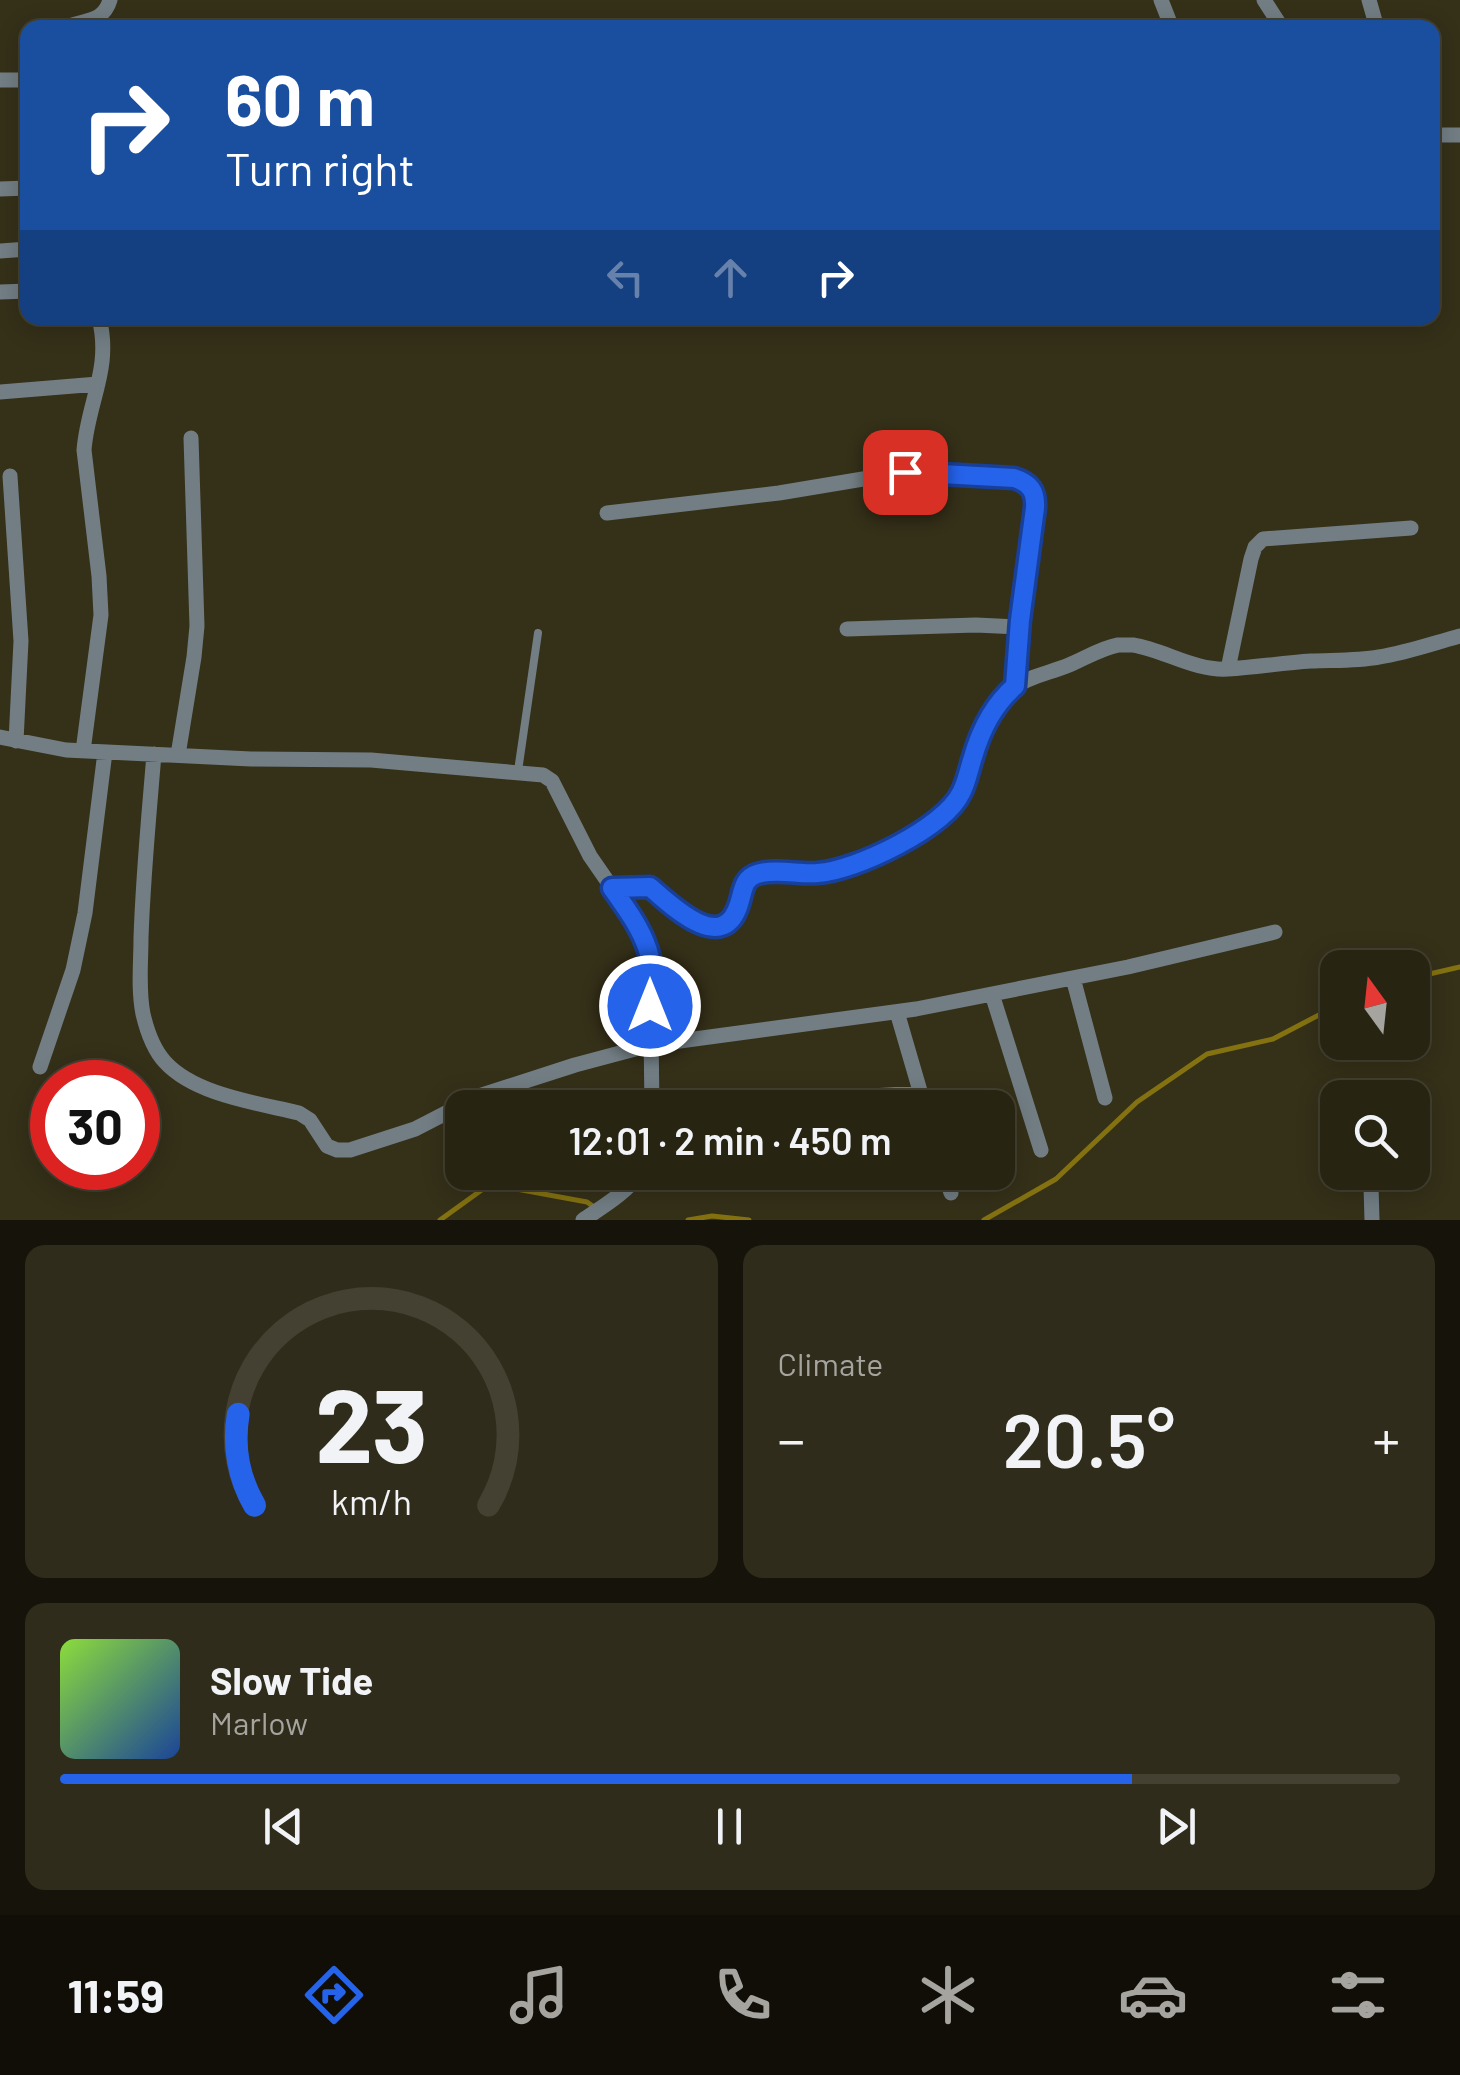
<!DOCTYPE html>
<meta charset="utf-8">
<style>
body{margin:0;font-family:Barlow,sans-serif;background:#302c1b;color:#f1f3f6;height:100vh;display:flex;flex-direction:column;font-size:38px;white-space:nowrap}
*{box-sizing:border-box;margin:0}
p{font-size:32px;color:#a5a49f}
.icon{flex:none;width:55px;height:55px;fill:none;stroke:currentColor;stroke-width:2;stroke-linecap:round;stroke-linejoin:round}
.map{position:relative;height:1220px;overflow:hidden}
.drawer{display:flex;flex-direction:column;gap:25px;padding:25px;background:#16140a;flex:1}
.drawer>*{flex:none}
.top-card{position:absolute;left:20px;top:20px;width:1420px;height:305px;border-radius:20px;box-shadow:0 5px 25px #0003,0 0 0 2px #444132;background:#1a4fa0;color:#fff;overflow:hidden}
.needle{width:65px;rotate:345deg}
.tools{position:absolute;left:1320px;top:950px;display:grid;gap:20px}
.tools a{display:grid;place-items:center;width:110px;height:110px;border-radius:20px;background:#282412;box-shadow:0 5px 25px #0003,0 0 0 2px #444132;font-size:50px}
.speed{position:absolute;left:30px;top:1060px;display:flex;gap:20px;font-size:50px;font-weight:700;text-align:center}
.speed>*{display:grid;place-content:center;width:130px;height:130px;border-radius:50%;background:#282412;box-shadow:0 5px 25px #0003,0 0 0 2px #444132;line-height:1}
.speed .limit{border:15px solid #d22;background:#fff;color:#111}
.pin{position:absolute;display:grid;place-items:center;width:85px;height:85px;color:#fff;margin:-42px;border-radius:20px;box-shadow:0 5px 15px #0006}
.me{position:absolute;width:110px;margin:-55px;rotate:0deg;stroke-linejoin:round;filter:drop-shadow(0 0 8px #0008)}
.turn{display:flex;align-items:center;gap:35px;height:210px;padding:0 40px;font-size:45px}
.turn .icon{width:130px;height:130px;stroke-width:2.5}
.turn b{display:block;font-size:70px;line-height:85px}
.lanes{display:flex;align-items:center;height:95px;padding:0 40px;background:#0003;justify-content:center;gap:50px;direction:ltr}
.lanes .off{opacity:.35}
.big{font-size:75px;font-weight:600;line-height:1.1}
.drawer .widget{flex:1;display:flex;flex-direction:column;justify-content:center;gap:15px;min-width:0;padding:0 35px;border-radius:20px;background:#302c1b}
.drawer .dial{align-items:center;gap:0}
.dial svg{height:260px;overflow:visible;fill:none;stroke:#444132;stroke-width:7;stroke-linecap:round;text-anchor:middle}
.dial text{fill:#f1f3f6;stroke:none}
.song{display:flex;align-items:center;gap:30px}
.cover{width:120px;height:120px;border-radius:15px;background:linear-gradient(135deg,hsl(90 70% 55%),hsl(220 70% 35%))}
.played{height:10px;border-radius:5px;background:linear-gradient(90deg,#2563eb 80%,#444132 80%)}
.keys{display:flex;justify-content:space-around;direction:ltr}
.heat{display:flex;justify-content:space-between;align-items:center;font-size:55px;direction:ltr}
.drawer .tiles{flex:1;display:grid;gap:25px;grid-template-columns:1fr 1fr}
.widget:last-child{grid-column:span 2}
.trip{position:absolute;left:445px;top:1090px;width:570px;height:100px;border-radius:20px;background:#282412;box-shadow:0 5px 25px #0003,0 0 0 2px #444132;font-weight:600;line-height:100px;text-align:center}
.menu{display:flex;height:160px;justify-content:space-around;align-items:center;background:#100e07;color:#a5a49f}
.menu .icon{width:70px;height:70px}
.menu .active{color:#2563eb}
.menu b{font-size:45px;color:#f1f3f6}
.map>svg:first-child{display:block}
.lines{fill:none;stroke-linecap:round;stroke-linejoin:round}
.stream{stroke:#847211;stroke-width:5}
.lane{stroke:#727e84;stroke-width:8}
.street{stroke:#727e84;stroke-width:15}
.route-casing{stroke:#184099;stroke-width:25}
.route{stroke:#2563eb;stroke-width:18}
</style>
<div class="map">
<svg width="1460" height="1220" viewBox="0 0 1460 1220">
<rect width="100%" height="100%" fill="#353018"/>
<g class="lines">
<path class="stream" d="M1412,978L1460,967
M440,1220L483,1189L505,1187L587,1202L594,1207
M688,1220L712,1216L749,1220
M984,1220L1056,1179L1137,1102L1207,1054L1273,1039L1338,1005"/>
<path class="lane" d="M518,771L538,633"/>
<path class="street" d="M1161,0L1172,28
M1264,0L1282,28
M1369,0L1377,28
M64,28C83,19 103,24 110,0
M0,80H28
M1432,135H1460
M0,189L28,188
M0,251L28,249
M0,292L28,291
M0,392L98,384
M10,476L21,641L16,741
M607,513L779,493L905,472L1014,478C1025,481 1031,485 1036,496L1020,620L1015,686
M847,629L976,625L1020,627
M1228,669L1251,559L1255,547L1263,539L1411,528
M0,737L66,750L251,759L371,760L543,775L552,781L590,856L637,924L650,956L652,1108
M83,751L101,615L99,576L84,450C88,401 112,368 99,318
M154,754C149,815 143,876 141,938C141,963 138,989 143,1014C147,1031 153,1049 165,1062C195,1095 258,1103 299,1113L310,1120L327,1146L337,1150H350L415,1129L479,1096L575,1065L650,1045L916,1009L1128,967L1275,932
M178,755L194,657L197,626L191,438
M612,888L650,887C672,906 723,956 739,905C742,893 743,878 757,874C776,868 798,874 817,873C857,870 949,827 964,788C977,754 980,712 1013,688C1029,676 1050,673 1069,665C1084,659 1101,648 1118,645C1123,645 1128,645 1133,645C1165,650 1194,671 1228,669C1256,667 1283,663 1311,661C1334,660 1357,661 1379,657C1406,653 1434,643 1460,636
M1073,978L1105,1098
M992,994L1041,1150
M897,1012L925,1108
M40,1067L73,970L85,913L105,752
M838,1098L921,1093
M944,1172L951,1193
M1371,1186L1372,1220
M583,1220C605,1205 625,1194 641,1172"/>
</g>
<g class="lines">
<g class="route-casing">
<path id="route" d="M650,1006C650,990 653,973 650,958C644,931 627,910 612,888L650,887C672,906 723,956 739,904C743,892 743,878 757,874C777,868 799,875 818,873C857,870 944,828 961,793C967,782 969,769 973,757C981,729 993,705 1015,686L1020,620L1035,508C1036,491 1030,483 1014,478L905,472"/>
</g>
<use href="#route" class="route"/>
</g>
</svg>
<div class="tools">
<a><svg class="needle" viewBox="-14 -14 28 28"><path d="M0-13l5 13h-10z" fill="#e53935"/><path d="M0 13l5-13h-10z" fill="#a5a49f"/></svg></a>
<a><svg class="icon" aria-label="search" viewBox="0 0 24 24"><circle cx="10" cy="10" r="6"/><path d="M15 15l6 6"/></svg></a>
</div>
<div class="speed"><div class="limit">30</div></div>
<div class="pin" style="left:905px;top:472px;background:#d93025"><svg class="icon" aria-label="arrive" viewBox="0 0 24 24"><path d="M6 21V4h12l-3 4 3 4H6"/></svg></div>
<svg class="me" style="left:650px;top:1006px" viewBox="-20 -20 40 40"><circle r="17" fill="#2563eb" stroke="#fff" stroke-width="3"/><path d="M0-11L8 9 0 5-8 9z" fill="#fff"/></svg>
<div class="trip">12:01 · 2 min · 450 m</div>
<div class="top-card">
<div class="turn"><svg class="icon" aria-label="right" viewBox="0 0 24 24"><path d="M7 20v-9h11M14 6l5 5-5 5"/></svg><div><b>60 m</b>Turn right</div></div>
<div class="lanes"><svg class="icon off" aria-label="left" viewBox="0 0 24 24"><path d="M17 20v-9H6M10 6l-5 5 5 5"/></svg><svg class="icon off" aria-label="ahead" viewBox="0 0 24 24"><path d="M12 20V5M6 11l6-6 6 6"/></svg><svg class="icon" aria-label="right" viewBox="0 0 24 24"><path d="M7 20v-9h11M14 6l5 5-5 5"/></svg></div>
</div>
</div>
<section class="drawer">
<div class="tiles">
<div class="widget dial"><svg viewBox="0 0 100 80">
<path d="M14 69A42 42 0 1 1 86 69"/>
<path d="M14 69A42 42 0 0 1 9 41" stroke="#2563eb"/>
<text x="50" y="56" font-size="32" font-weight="700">23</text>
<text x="50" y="72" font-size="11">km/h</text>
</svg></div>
<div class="widget"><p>Climate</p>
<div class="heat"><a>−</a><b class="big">20.5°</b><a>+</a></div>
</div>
<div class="widget">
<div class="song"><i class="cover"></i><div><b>Slow Tide</b><p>Marlow</p></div></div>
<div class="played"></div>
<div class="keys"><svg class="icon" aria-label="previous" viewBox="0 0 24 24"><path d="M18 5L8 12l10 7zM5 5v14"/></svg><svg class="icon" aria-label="pause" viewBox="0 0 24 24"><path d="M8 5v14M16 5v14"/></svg><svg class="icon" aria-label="next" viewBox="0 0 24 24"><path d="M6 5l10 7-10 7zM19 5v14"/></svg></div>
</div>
</div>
</section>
<nav class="menu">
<b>11:59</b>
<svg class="icon active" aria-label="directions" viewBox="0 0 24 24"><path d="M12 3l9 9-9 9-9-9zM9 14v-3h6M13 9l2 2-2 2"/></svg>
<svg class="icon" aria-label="music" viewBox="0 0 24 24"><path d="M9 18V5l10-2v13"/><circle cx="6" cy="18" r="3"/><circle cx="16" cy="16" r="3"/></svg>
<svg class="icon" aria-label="phone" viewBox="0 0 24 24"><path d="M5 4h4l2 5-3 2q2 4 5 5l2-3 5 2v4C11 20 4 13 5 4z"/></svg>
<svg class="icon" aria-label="climate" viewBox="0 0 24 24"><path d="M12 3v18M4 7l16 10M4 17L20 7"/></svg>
<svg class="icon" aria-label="car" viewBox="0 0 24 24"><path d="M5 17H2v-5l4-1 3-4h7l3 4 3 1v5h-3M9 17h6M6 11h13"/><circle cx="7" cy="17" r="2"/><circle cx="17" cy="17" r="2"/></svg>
<svg class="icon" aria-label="filters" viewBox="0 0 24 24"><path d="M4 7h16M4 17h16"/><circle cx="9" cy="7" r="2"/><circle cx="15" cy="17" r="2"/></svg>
</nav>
